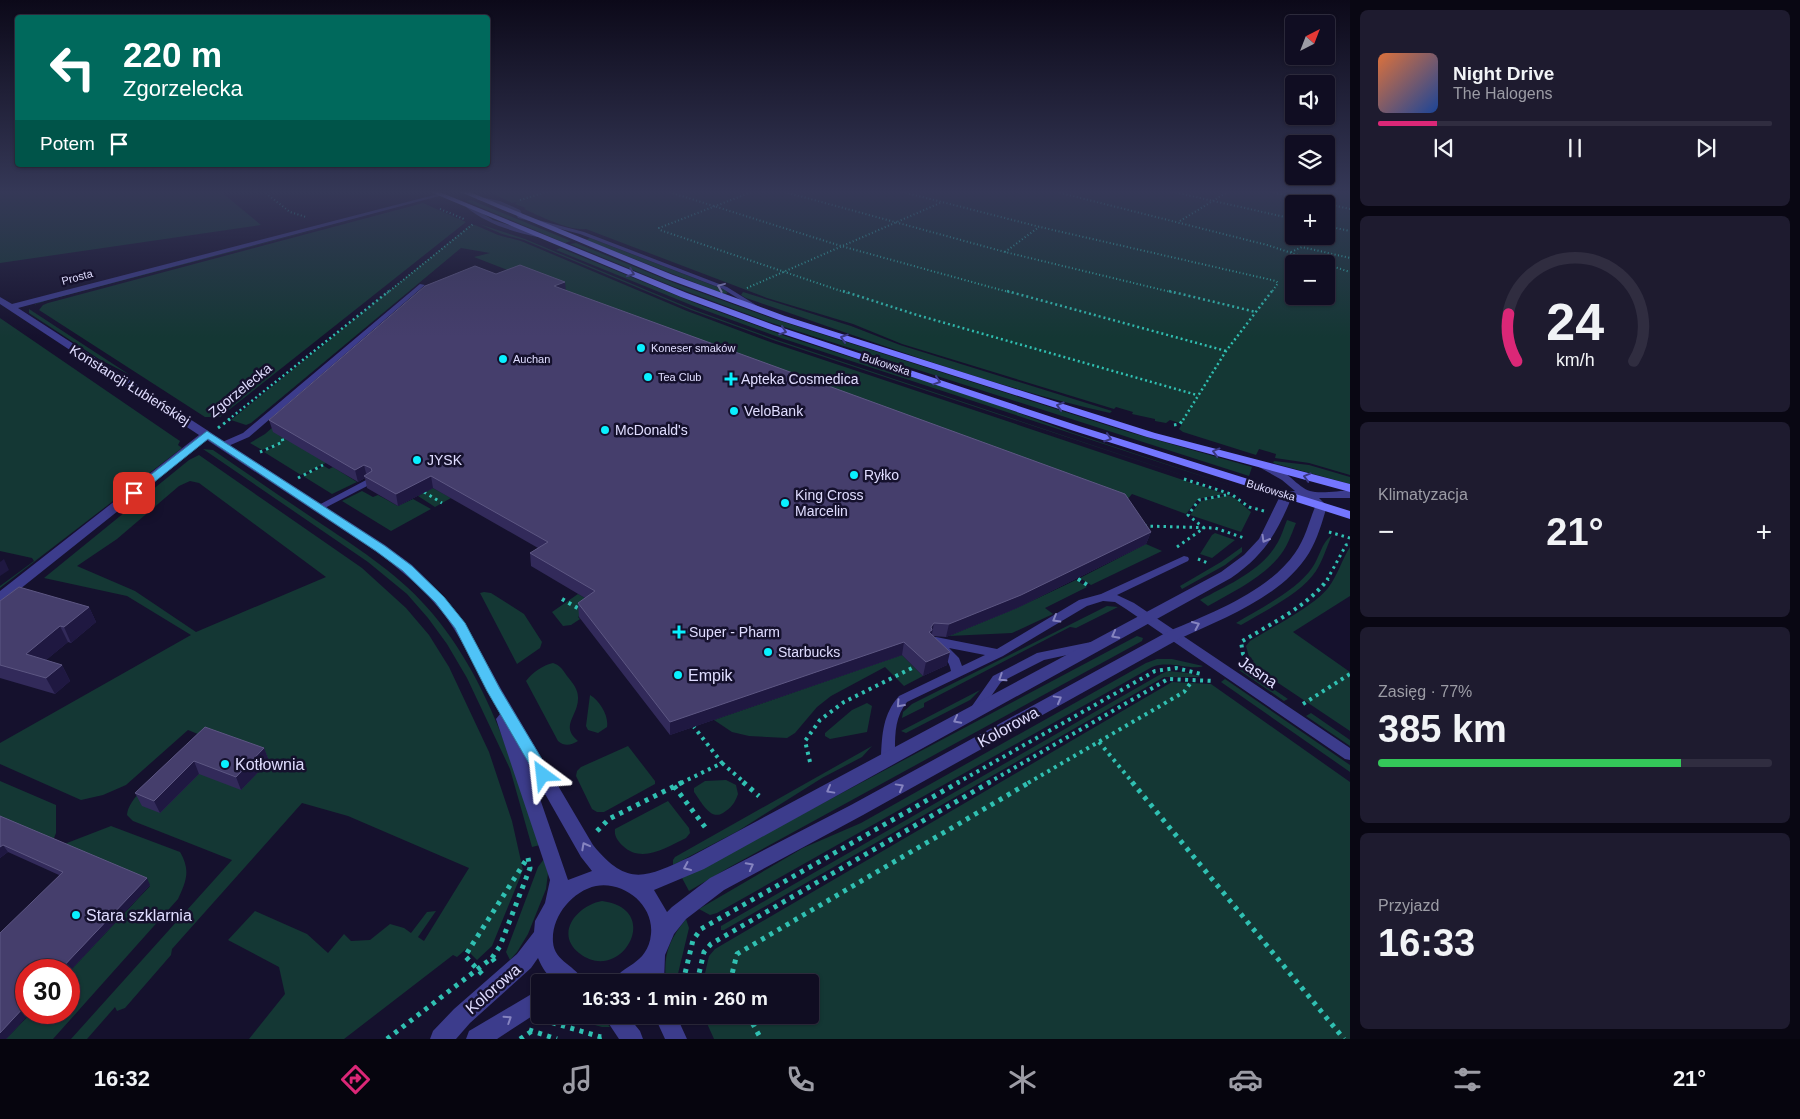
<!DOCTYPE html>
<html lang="pl">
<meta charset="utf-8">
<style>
body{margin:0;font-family:Helvetica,sans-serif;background:#1e1b2f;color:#f1f3f6;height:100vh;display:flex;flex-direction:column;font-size:19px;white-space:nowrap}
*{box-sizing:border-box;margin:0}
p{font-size:16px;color:#9c9ca5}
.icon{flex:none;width:28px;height:28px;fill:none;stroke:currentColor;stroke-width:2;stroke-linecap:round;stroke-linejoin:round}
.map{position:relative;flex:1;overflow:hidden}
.side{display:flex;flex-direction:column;gap:10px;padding:10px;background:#090713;width:450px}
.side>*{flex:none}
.hud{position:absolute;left:15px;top:15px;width:475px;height:152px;border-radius:5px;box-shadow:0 1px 4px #0004,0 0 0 1px #302d40;background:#00695c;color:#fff;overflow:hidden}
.needle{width:32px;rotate:42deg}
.buttons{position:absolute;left:1285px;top:15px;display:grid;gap:10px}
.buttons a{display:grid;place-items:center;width:50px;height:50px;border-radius:5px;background:#100d22;box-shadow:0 1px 4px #0004,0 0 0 1px #302d40;font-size:25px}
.speed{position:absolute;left:15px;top:959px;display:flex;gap:10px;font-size:25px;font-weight:700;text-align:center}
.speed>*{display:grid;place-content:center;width:65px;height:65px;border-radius:50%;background:#100d22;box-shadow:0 1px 4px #0004,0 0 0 1px #302d40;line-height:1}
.speed .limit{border:8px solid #d22;background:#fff;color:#111}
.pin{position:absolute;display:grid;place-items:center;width:42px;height:42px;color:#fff;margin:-21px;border-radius:10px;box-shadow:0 2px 8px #0006}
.me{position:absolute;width:55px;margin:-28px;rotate:330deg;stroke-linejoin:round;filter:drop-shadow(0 0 4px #0008)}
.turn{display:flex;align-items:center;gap:18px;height:105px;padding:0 25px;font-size:22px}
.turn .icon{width:65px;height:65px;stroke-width:2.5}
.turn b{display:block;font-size:35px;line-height:42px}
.then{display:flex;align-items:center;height:48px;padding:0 25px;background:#0003;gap:10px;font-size:19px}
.big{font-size:38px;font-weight:700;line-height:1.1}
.side .widget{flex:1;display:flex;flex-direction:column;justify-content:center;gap:8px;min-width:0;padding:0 18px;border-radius:8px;background:#1e1b2f}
.side .dial{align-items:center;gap:0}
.dial svg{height:130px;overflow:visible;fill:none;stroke:#302d40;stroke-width:7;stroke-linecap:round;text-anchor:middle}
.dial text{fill:#f1f3f6;stroke:none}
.song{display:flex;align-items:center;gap:15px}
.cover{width:60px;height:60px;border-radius:8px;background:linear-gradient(135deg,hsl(20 70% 55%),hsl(220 70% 35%))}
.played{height:5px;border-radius:2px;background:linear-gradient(90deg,#db2777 15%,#302d40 15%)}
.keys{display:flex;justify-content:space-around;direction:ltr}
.heat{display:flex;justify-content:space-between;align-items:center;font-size:28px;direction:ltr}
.charge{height:8px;border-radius:4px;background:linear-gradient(90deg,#34c759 77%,#302d40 0)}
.trip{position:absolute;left:531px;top:974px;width:288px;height:50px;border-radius:5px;background:#100d22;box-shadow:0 1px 4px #0004,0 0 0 1px #302d40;font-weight:700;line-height:50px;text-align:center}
.menu{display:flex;height:80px;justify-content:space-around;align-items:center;background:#06050e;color:#9c9ca5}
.menu .icon{width:35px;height:35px}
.menu .current{color:#db2777}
.menu b{font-size:22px;color:#f1f3f6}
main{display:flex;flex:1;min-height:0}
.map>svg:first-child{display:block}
.green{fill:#143734;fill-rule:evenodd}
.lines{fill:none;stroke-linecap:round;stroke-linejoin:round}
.path-far4{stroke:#30c0b2;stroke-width:2;stroke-dasharray:1 2.5;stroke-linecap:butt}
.path-far3{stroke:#30c0b2;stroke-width:2.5;stroke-dasharray:2 3;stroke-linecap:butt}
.path-far2{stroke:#30c0b2;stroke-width:3;stroke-dasharray:2.5 4;stroke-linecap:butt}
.path-far1{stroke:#30c0b2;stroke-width:4;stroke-dasharray:3 4.5;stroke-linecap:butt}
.path{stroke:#30c0b2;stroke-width:5;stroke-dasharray:4 5.5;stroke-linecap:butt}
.lane{fill:#3c3c8c;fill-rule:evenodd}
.street{fill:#3c3c8c;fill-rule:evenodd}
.secondary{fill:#7476ff;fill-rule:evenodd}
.wall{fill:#322a5a}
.shaded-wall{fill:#1f1841}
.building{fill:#453e6c;stroke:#5d5783}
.oneway{stroke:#3b3981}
.oneway2{stroke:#8684c0}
.route{fill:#4fc3f7;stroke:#337fa1}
.poi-dot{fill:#09f0ff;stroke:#15112d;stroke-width:2}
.labels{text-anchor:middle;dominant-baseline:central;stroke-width:5;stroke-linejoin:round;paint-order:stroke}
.far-street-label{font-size:11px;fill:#e0ddff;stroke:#15112d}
.far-poi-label{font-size:11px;fill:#e0ddff;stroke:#15112d;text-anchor:start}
.poi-label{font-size:14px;fill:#e0ddff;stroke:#15112d;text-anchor:start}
.street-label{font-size:14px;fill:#e0ddff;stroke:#15112d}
.near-street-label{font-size:16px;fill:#e0ddff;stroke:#15112d}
.near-poi-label{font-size:16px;fill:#e0ddff;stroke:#15112d;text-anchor:start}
</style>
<main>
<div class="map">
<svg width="1350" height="1039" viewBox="0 0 1350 1039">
<rect width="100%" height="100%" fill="#15112d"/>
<path class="green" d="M0,191H220L261,225L0,263Z
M488,191H1350V475L1309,463L1275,458L1276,454L1259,449L1256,455L1183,432L1179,429L1182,424L1170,420L1166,423L1155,421V419L1132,414L1133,412L1116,407L1114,409L902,344L853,324L767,298L586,229C569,231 540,216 524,209L526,208L515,204L517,202L512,203ZM1294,204H1326V236H1294ZM1294,264H1326V296H1294Z
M471,200L571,241L565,243L466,201Z
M423,203L466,222L220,417H205L39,310L43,305L48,303Z
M414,204L48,300L33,305L47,299Z
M479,224L525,239L692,309L777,340L1221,488L776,341L691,310L524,240L502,234Z
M470,225H475L498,235L521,241L687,311L773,343L1225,494L1198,499L1186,514L1132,494L1121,507L474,257L490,253L461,248L251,423L246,425L231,420Z
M590,238L725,290L728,293L724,294L586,240Z
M576,243L677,284L774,319L1125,431L1252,467L1249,476L769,322L672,286L570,244Z
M560,248L700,305L785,336L992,403L1070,432L1244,490L781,338L696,307L556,250Z
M743,292L851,326L900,345L1112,411L1110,413C986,385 866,339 746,298L741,295Z
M29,309L130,375L99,359L29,313Z
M0,318L174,437L180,441L178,445L182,448L0,588V586L34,561L32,558L0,551Z
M297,406L326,463L301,475L264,452L278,444L262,450L250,443L265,434Z
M203,449L213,450C249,475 286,500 323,525C362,551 401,576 432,613C488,679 513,764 540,845L532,847L510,769L467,678L447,644L428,618L407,594L368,562Z
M199,455L362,568L406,608L429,635L449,667L489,752L512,821L523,870L492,946L477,960L466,949L457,957L453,955L344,1039H249L285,994L279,967L228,940L255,911L307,934L328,953L344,934L351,941L370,940L390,924L404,928L411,933L427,912L436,911L418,937L424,941L469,868L348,816L302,803L172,949L171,955L125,1008L117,1011L115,1007L87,1039H71L232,860L133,821L127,815C129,789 189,755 210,739L188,730L126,785L103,795L81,800L0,764V743L191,635L127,596L44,578L189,460ZM190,481L199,483L326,577L196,632L135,591L77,566L117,539L179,486Z
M1274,461L1309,465L1350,477V484L1273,463Z
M324,466L329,469L333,467L357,482L332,494L303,476Z
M433,488L451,498L435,507L418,496Z
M362,491L373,497L378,495L398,506L413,499L431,509L391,531L342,501Z
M1228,495L1236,499L1251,512L1241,532L1190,515L1201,501Z
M1287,520L1296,523C1291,535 1287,548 1278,558C1260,579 1232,592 1208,606L1200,600C1227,585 1262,571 1278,542C1282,535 1284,527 1287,520Z
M1215,533L1235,540L1212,558L1200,554L1212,535Z
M1332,535C1327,546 1323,560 1316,571C1301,594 1264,611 1241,625L1236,623C1258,610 1297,590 1312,568C1320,557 1321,543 1332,535Z
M1146,544L1162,551L1091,585L1080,578Z
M1242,547V552L1225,565L1182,589L1180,586L1221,562Z
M1350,547V596L1293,632L1350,672V731L1250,664L1254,661L1249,657L1246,646L1250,641C1271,628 1314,606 1328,588C1338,575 1342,559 1350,547Z
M1076,580L1087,587L1045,608L1053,614L1012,633L949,636L1017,608Z
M484,592L491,593L524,614L542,642L540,648L517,664L480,593Z
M578,594L596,604L578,617L580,619L571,625L563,626L552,612Z
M1107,606L1118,607L1076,628L1070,627L924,703V707L902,718L903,712L912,704Z
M1137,636L1143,638L1142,641L728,868L689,891L682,878Z
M902,655L923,676L904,686L885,667L831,696L817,707L795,733L787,738L749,736L732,732L714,720Z
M1157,659H1172L1203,666C1192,671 1170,660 1152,667L717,913L710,915L699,909L803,848L861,823L1146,663Z
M553,663C560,665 563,670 567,676C572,682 578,689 578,697C579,716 559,725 578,741C571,745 565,747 558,741L526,681C532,673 543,665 553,663Z
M1239,670L1247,671L1288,699L1284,701Z
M1168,671L1188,673L1201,677H1164L724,930H721V926L1161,674Z
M1225,679L1350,765V772L1221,682Z
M1172,682L1211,684L1350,782V1039H714L705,1019L714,1015H810V982H703L709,956L715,949Z
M980,690L970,700L906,733L901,731Z
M590,695C600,701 609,716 607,727L598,733L588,730L586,726Z
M867,703L872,706L867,732L830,739L825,736V733L852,710Z
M1311,713L1350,740V746L1306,716Z
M628,746L655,781V784L604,812H597L592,809L576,776L577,771L581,767Z
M872,746L862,757L822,778L738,831L673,865V860L675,857Z
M726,780L736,785L738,794C735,803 731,808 723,813C710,821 701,801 694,792V788L705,781Z
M0,781L56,805V833L52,843L0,821Z
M668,801L689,828L690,833L686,838C667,847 642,864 623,846C618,841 614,836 615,829Z
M111,826L180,852C191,871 186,881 178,899L53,1039H6L31,1013L69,1012V972L150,886L61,847L67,843Z
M544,859L548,873L546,889L528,934L517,952L510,960L506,952L538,867Z
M602,901C665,909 620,986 579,953C554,933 578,905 602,901Z
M686,919L689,928L676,982H666C663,955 669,940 686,919Z
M559,1015H600L610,1027H602Z"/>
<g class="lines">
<path class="path-far4" d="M263,191L290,212L306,217
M666,191L841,246L1012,293
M754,191L659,228L660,230L847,293
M781,191L1005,252L1175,293
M899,191L1040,227L1276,281L1278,283L1271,293
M1053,191L1267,245L1350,272
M1169,191L1294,219
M1267,191L1350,209
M520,200L550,191
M440,209L464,219
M1180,221L1229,191
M1326,226L1350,231
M1005,252L1039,227
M1291,252L1302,247L1350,258
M747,288L940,203
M387,293L473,224"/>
<path class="path-far3" d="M843,291L917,315L1197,395
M1007,291L1226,351
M1169,291L1256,312
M228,420L389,291
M1183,420L1226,351L1272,291"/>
<path class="path-far2" d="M1174,425L1180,424L1183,419
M218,428L230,419
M260,452L283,442L282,437
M298,478L323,465
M1184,479L1231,494L1249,507L1264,511
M424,492L442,503
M1144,526L1215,528L1244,538
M1329,532L1350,538
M1177,547L1204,528L1188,515L1199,500L1226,495
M1198,559L1210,564
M1078,579L1080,580
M1327,580L1346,545L1350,544"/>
<path class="path-far1" d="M1078,579L1089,586
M562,599L581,610
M1243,664L1249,661L1243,654L1241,642C1270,624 1307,607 1328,579
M1303,704L1350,674
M1099,742L1133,783
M810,762L805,741L820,720L844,702L914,667
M722,763L745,783
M681,783L722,763L694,727
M957,783L1155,671L1176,668L1201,674
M988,783L1168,679L1214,681
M1028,783L1184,692L1192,681"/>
<path class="path" d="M743,782L759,796
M1132,782L1344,1039
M674,786L708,831
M597,831L609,819L683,782
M492,958L500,946L530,868L528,858
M482,974L465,956L528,857
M683,982L693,940L701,929L959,782
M697,982L704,952L711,944L990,782
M730,982L737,954L1030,782
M748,1015L761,1039
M543,1020L601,1037L606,1036
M529,1030L557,1039
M387,1039L492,958L495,962
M520,1039L532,1031"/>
<path class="lane" d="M480,197L500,201L520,210L523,216L584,232L727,287L764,310L758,311L723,289L580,234L518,218L515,212L497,203L478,200L477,199Z
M468,204L493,220L540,235L537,237C511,231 487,224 466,207V205Z
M420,284L425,285L249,437L226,447H220L219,445L220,443L243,433Z
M368,479L373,482L371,484L321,510H315L313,508Z
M1184,556L1188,557L1189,559L1188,561L1117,595L1134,603L1350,748V760L1345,759L1126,609L1115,602L1103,601L1087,606L1003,656L907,702C894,718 895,737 895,757L893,761L888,762L883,761L881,757C882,734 883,714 899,696L951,671C949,659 942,657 936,647L937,645L932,644L930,641L932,638L936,637L997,649L1079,600L1101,594ZM949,648L985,655L962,666L959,658Z
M1091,642L1095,643L1097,646L1095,649L1044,660L1001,682L980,712L976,714L972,712L970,709L972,706L993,676L1037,653Z"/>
<path class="street" d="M438,194L443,195L18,308L385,545L412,565L444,597L465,623L501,689L593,845C628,888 646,877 690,857L1221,572L1244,555L1259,539L1282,492L1295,491L1282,480L1259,467L1257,465L1259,463C1277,458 1296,487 1310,491C1319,494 1340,491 1350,490V498H1319L1327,506C1322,522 1318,538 1309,553C1282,597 1224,618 1179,639L863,815L724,890L686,919L674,934L665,955L664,982H614C619,965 648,966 651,934C654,905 624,881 596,886C572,891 551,917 553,942C554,962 578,966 583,982C558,982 549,984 538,958L531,968L470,1023L456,1039H430L433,1031L454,1009L517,954L534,932L535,921L545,903L550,880L496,719L500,714C484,687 471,656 454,629C435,598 404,572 375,551L207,440L5,601L0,603V591L199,435L0,304V297L12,304ZM1304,498L1315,507C1309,522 1305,539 1295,553C1269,591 1210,614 1169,631L851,805L710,878L672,907L667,912L654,890L704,869L1231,578C1263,556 1276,535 1291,499ZM528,764L581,857L592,871L568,880Z
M540,989V1011L497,1039H466L469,1031Z
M603,1015H627L640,1031L643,1039H619Z
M654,1015H676L687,1039H665Z"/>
<path class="secondary" d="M428,191H437L687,293L774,325L1079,426L1350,511V519L1071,430L768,329L681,297Z
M458,191H467L673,275L785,316L1155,433L1350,484V492L1147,437L779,320L667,279Z"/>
</g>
<path class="wall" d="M496,274L566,291L1151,532L1146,544L1017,608L946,637L933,636L947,665L923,676L902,655L670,735L579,617L578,603L585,598L531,566L530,553L538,548L433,488L398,506L367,488L365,478L358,482L273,432L269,420Z
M0,601L89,607L96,622L71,643L68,642L46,660L62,665L70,681L55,694L0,678Z
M205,727L264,748L269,761L241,790L199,774L160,813L142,806L135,793Z
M0,816L150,885L69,972V970L6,1039H0L59,875L8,852L0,858Z"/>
<path class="shaded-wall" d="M565,282L566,291L554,286Z
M364,465L367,477L364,476L365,478L358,482L355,470Z
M431,476L433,488L398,506L396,494Z
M1151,532L1146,544L1017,608L946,637L949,624Z
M4,559L9,570L0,576V562Z
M89,607L96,622L71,643L64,627Z
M934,623L930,644L929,632L931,627Z
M60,626L68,642L34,670L26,654Z
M904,642L902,655L670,735V722Z
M950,652L947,665L923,676L926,662Z
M62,665L70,681L55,694L46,678Z
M264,748L269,761L241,790L236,777Z
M194,761L199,774L160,813L154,801Z
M3,845L8,852L0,858V847Z
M147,878L150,885L69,972V970H60Z
M26,1005V1012H31L6,1039H0V1033Z"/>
<path class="building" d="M520,265L565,282L554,286L1125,494L1151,532L1021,595L949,624L934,623L931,627L932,630L929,632L950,652L926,662L904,642L670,722L578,603L595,591L530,553L548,542L431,476L396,494L364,476L372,471L371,468L364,465L355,470L269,420L425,286L475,266L496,274Z
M19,587L89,607L64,627L60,626L26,654L62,665L46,678L0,665V601Z
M205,727L264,748L236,777L194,761L154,801L135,793Z
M0,816L147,878L60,970H26V1005L0,1033V933L63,872L3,845L0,847Z"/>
<defs><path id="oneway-chevron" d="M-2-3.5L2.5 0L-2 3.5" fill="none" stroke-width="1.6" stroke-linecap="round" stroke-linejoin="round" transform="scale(1.25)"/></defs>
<g class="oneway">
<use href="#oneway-chevron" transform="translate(631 273) rotate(22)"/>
<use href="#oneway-chevron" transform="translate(783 331) rotate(18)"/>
<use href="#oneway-chevron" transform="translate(844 338) rotate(-162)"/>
<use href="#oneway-chevron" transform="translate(937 381) rotate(18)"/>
<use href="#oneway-chevron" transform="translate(1060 406) rotate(-163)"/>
<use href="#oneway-chevron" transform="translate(1108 438) rotate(18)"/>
<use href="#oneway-chevron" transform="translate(1216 452) rotate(-165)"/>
<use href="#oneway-chevron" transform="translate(1307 477) rotate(-165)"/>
</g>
<g class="oneway2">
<use href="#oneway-chevron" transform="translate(721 287) rotate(-158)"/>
<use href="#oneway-chevron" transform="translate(1265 539) rotate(120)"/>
<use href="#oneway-chevron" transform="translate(1056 619) rotate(150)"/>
<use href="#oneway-chevron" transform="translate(1196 625) rotate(-24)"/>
<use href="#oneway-chevron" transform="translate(1115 635) rotate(152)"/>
<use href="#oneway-chevron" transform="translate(1002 678) rotate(147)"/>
<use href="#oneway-chevron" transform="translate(1058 699) rotate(-29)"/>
<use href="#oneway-chevron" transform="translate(900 704) rotate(132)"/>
<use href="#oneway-chevron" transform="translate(957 720) rotate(152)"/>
<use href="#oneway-chevron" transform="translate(900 787) rotate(-29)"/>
<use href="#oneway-chevron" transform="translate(830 790) rotate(151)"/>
<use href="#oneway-chevron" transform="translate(585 846) rotate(-118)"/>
<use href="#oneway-chevron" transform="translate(750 866) rotate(-28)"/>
<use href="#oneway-chevron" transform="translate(687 867) rotate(156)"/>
<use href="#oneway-chevron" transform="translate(508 1019) rotate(-33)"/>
</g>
<linearGradient id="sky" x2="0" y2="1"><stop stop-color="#0c0919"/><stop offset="0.57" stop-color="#353857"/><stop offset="1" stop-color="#353857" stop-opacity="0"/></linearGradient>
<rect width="1350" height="337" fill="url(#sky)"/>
<path class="route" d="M207,431L385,546L412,566L444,597L465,623L500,689L549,771L551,775L549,779L543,781L538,779L487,691L455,628L435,602L403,571L376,551L208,439L138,495H130L128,493L130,491Z"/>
<g class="poi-dot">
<circle cx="641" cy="348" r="5"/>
<circle cx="503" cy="359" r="5"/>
<circle cx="648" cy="377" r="5"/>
<path d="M728.5 371.5h5v5h5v5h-5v5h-5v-5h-5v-5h5z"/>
<circle cx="734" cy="411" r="5"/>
<circle cx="605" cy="430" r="5"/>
<circle cx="417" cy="460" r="5"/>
<circle cx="854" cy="475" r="5"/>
<circle cx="785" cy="503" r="5"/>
<path d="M676.5 624.5h5v5h5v5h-5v5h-5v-5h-5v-5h5z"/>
<circle cx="768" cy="652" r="5"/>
<circle cx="678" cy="675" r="5"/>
<circle cx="225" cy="764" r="5"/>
<circle cx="76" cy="915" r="5"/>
</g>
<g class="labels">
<g class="far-street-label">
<text transform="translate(77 277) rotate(-15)">Prosta</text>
<text transform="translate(886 364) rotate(18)">Bukowska</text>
<text transform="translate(1271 490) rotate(17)">Bukowska</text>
</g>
<g class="far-poi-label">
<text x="651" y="348">Koneser smaków</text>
<text x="513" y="359">Auchan</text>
<text x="658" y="377">Tea Club</text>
</g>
<g class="poi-label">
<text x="741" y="379">Apteka Cosmedica</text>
<text x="744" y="411">VeloBank</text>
<text x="615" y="430">McDonald's</text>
<text x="427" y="460">JYSK</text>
<text x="864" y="475">Ryłko</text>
<text x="795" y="495">King Cross<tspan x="795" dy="16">Marcelin</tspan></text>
<text x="689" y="632">Super - Pharm</text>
<text x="778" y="652">Starbucks</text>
</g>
<g class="street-label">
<text transform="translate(130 385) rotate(32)">Konstancji Łubieńskiej</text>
<text transform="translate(240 390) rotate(-39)">Zgorzelecka</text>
</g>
<g class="near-street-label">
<text transform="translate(1258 672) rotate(34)">Jasna</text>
<text transform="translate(1008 727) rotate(-29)">Kolorowa</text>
<text transform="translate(493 989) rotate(-41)">Kolorowa</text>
</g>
<g class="near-poi-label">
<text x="688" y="675">Empik</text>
<text x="235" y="764">Kotłownia</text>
<text x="86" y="915">Stara szklarnia</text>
</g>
</g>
</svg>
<div class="buttons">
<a><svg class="needle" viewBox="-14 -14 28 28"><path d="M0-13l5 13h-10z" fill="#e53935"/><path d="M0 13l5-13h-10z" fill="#9c9ca5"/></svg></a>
<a><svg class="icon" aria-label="sound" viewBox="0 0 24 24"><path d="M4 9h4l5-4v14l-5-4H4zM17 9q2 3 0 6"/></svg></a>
<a><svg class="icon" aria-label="layers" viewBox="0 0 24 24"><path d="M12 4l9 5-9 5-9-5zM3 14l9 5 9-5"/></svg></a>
<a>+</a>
<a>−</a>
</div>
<div class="speed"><div class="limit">30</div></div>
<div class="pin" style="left:134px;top:493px;background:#d93025"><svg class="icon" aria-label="arrive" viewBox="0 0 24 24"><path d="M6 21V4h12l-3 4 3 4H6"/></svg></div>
<svg class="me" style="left:543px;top:775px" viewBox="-20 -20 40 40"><path d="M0-17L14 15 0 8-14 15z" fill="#4fc3f7" stroke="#fff" stroke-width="4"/></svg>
<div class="trip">16:33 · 1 min · 260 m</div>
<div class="hud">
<div class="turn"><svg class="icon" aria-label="left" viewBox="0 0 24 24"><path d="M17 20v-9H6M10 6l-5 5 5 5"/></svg><div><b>220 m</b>Zgorzelecka</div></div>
<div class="then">Potem<svg class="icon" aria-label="arrive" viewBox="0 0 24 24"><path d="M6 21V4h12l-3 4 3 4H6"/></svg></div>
</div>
</div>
<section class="side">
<div class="widget">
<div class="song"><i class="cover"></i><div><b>Night Drive</b><p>The Halogens</p></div></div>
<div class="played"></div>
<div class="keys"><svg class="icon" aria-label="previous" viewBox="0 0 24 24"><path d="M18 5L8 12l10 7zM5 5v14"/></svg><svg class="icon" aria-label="pause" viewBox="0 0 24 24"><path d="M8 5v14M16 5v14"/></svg><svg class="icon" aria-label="next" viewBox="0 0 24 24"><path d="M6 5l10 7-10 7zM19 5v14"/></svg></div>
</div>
<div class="widget dial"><svg viewBox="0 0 100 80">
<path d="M14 69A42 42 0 1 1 86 69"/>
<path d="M14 69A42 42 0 0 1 9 40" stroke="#db2777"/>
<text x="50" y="56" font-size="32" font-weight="700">24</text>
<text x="50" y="72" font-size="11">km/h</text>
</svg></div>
<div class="widget"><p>Klimatyzacja</p>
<div class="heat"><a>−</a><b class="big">21°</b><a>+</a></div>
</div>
<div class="widget"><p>Zasięg · 77%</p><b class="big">385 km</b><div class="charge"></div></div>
<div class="widget"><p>Przyjazd</p><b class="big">16:33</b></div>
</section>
</main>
<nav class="menu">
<b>16:32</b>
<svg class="icon current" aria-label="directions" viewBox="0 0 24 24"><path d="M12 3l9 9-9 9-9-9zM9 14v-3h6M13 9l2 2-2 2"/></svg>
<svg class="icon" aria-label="music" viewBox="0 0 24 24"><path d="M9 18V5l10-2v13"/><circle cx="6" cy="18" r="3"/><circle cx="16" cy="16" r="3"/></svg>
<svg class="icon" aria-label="phone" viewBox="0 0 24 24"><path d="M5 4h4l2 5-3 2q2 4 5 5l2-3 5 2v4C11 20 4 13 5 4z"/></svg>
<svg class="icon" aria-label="climate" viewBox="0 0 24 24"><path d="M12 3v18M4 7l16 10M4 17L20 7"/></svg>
<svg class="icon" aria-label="car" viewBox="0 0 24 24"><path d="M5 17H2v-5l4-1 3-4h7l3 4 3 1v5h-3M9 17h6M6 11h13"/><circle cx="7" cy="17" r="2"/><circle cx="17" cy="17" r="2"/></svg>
<svg class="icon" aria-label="filters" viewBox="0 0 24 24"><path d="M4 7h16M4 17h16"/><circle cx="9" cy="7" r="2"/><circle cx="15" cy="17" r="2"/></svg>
<b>21°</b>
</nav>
